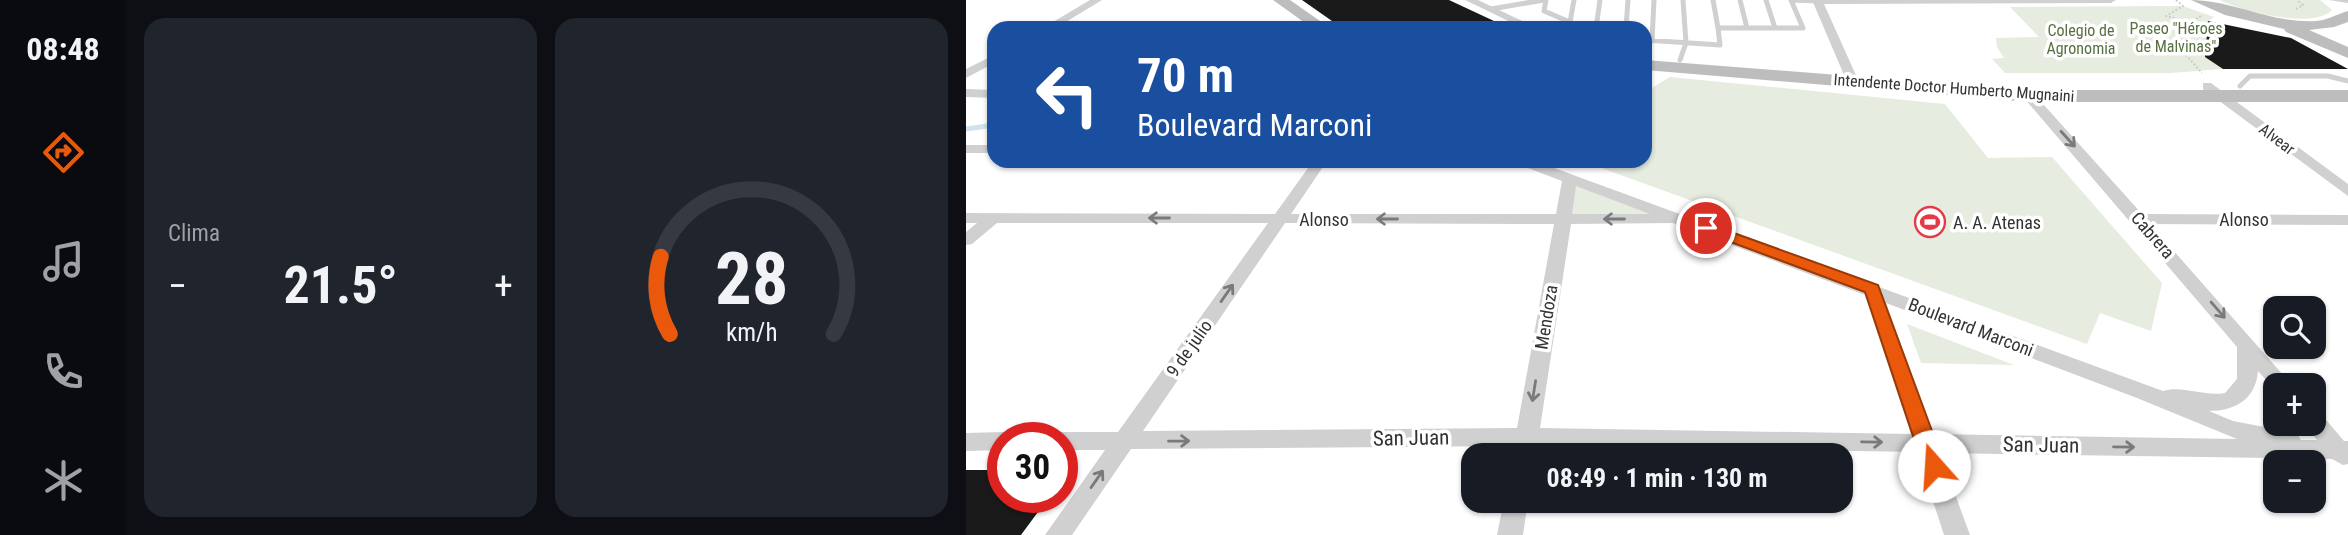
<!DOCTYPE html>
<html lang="es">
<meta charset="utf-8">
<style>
body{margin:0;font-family:"Roboto Condensed",sans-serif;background:#20242c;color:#f1f3f6;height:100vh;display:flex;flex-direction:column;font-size:26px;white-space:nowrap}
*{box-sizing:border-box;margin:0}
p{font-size:23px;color:#9ea1a6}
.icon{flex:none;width:38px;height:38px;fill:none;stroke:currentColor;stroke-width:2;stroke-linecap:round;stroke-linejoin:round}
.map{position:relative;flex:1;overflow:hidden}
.panel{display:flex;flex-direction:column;gap:18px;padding:18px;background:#0d0f14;width:840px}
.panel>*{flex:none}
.hud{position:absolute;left:21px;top:21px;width:665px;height:147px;border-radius:21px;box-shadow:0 2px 5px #0004;background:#1a4fa0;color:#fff;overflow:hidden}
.fabs{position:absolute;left:1297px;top:296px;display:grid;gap:14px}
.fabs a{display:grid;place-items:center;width:63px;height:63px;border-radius:14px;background:#171b24;box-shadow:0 2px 5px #0004;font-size:35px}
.speed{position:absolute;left:21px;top:422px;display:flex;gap:14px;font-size:35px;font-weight:700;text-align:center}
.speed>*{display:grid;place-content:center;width:91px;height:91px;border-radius:50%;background:#171b24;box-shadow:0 2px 5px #0004;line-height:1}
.speed .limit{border:10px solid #d22;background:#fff;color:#111}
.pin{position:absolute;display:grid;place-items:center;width:60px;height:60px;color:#fff;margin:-30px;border:4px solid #fff;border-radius:50%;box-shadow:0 2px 7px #0007}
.me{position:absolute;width:77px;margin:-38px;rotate:341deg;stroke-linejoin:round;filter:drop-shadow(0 0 5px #0008)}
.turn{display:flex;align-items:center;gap:24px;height:147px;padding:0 35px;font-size:32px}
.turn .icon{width:91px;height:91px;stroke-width:2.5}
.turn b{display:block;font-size:49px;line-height:60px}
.big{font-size:52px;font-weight:700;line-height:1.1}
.panel .tile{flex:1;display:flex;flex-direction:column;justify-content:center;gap:10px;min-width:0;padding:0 24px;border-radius:21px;background:#20242c}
.panel .dial{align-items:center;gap:0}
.dial svg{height:182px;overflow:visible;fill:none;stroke:#363941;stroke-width:7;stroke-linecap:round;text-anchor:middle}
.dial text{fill:#f1f3f6;stroke:none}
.heat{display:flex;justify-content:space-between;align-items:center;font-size:38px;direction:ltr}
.panel .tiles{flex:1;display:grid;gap:18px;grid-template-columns:repeat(2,1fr)}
.trip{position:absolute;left:495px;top:443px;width:392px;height:70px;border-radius:21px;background:#171b24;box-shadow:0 2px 5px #0004;font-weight:700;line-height:70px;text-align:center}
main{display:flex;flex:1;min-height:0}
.menu{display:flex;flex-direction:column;width:126px;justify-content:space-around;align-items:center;background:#090b0e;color:#9ea1a6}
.menu .icon{width:49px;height:49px}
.menu .current{color:#ea580c}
.menu b{font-size:32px;color:#f1f3f6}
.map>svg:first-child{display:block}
.green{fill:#e6ecdf}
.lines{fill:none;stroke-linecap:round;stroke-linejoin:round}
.stream{stroke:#cfe2ee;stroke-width:5}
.building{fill:#1a1a1a}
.path{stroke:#cdcdcd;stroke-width:2;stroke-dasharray:2 2;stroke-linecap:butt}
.lane{stroke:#d0d0d0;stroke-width:5}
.street{fill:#d0d0d0;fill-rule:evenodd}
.secondary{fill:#bdbdbd;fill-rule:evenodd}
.oneway{stroke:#7a7a7a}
.route{fill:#ea580c;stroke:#983908;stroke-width:2}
.labels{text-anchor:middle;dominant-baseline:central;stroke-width:7;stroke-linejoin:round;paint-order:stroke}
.far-park-label{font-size:16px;fill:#56703f;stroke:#fff}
.far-street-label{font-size:16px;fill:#333;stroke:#fff}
.street-label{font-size:18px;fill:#333;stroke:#fff}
.poi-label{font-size:18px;fill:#333;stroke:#fff;text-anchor:start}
.near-street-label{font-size:21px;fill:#333;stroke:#fff}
</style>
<main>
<nav class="menu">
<b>08:48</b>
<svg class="icon current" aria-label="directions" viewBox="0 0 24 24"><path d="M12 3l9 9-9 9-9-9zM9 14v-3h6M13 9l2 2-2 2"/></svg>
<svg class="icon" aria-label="music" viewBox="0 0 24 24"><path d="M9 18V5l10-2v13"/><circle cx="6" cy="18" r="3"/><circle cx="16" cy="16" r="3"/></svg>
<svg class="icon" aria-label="phone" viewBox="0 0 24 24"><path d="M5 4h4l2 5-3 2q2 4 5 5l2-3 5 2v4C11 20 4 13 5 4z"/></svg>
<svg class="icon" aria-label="climate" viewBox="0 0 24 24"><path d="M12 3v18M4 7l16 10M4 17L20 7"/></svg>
</nav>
<section class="panel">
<div class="tiles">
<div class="tile"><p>Clima</p>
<div class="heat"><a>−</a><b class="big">21.5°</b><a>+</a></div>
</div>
<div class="tile dial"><svg viewBox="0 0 100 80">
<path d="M14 69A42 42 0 1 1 86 69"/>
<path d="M14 69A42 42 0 0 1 10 35" stroke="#ea580c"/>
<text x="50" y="56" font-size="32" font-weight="700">28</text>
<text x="50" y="72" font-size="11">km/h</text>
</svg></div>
</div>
</section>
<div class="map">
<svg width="1382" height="535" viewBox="0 0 1382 535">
<rect width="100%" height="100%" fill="#fff"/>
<path class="green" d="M1254,0H1354L1366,10C1347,30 1275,11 1254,0Z
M1217,6L1248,17L1242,21L1239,56L1257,69L1204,73H1039L1026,59L1038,58L1031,47L1030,38L1073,37L1044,7Z
M704,77L979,104L1022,158L1086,157L1196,283L1185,331L1134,313L1121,344L616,161H679V92Z
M609,185L695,217L605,215Z
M941,324L1048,365L955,363Z"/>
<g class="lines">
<path class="stream" d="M0,129L28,125"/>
</g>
<path class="building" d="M336,0H483L543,28H376Z
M1242,21L1325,38L1382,69H1257L1239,57Z
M0,470H37V497H83L55,535H0Z"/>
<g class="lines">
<path class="path" d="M1210,0L1217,6L1200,16L1223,22
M1330,9L1337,5L1331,0
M1235,16L1218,27L1220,55L1236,73"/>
<path class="lane" d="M580,0L578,11L618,28
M747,0L752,28
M774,0L781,28
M800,0L809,28
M825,0L852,1
M525,9L578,0
M604,22L608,0
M630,28L634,0
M660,28L662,0
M679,40L754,45L752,28H837L825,0
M686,41L688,0
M714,60L720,43L717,0
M1274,86L1284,76H1362L1382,81"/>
<path class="street" d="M124,0H136L90,28H77Z
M499,0H512L571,28H557Z
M846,0H1150L1145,3L858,4L893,82L887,86L881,82Z
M1363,0H1382V3Z
M28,55V63L0,78V69Z
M1237,83H1245L1382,184V196L1237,89Z
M1056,84L1060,85L1176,214L1382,215V225L1184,224L1326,385H1309V390L1292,371C1290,399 1269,411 1243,411L1267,421L1324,432L1332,435L1335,440H1351L1338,424H1348V413L1356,415L1378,441H1382V464L1377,465L1366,459L974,453L1004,535H978L951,452L571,446L570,455H546L548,446L165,449L106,535H79L139,450H96V438H87L88,435L96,432H152L302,223H31L6,244L0,245V232L11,223H0V213L309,214L347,161H361L325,214H590L596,181L557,166L522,165L515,161H569L1197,391C1216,385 1239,397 1259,393L1271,379V347L1052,91V85ZM610,186L684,214H606ZM319,223L588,224L551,428L177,431ZM707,223L899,295L945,434L574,428L605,224ZM920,303L1171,398L1271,439L967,434Z
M0,89L28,90V98L0,97Z
M0,145H28V153H0Z
M37,432L46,438H37V450L0,451V433Z
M538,500H562L557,535H531Z"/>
<path class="secondary" d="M307,0H324L364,28H346Z
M1225,0C1267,0 1306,24 1350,21C1362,20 1371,14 1382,11V22L1368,27L1343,30L1382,47V58L1320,32L1318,29L1259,15Z
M679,60L1064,90H1382V102H1064L679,70Z"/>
</g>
<defs><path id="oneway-shaft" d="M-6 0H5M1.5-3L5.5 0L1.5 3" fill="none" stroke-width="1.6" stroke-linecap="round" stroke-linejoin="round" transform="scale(1.75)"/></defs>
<g class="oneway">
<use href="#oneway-shaft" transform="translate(1102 139) rotate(48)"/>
<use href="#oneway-shaft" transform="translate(193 218) rotate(-180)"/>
<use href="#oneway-shaft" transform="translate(421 219) rotate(180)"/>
<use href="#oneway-shaft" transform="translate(648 219) rotate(-180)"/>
<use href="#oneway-shaft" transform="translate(261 293) rotate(-55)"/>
<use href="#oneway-shaft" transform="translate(1252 310) rotate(49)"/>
<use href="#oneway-shaft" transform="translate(568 391) rotate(99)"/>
<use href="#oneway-shaft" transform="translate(213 441) rotate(-1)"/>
<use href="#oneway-shaft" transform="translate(906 442) rotate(1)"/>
<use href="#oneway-shaft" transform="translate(1158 447) rotate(1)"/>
<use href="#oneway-shaft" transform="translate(131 479) rotate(-55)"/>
</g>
<path class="route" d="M740,223L912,285L979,466L975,472L968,475L960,472L957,466L899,292L735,231V225Z"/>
<defs>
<g id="stadium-ring" transform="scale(1.575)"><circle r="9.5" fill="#fff" stroke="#e63946" stroke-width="1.5"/><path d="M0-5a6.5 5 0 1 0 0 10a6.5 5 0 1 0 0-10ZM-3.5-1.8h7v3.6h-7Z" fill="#e63946"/></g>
</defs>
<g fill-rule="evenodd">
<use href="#stadium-ring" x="964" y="222"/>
</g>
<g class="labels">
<g class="far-park-label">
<text x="1210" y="28">Paseo "Héroes<tspan x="1210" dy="18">de Malvinas"</tspan></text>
<text x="1115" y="30">Colegio de<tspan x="1115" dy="18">Agronomia</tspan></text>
</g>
<g class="far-street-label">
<text transform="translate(988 88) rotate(4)">Intendente Doctor Humberto Mugnaini</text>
<text transform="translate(1311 139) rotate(37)">Alvear</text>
</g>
<g class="street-label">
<text x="358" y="219">Alonso</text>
<text x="1278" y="219">Alonso</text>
<text transform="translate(1187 235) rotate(49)">Cabrera</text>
<text transform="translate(580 317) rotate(-81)">Mendoza</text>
<text transform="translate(1005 327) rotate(21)">Boulevard Marconi</text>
<text transform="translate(223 348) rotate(-55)">9 de julio</text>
</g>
<g class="poi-label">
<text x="987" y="222">A. A. Atenas</text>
</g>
<g class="near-street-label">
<text transform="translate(445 438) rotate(-1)">San Juan</text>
<text transform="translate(1075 445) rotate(1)">San Juan</text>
</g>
</g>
</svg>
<div class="fabs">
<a><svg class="icon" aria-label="search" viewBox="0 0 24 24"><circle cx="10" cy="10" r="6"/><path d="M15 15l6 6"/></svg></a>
<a>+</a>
<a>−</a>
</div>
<div class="speed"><div class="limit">30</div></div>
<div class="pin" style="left:740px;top:228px;background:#d93025"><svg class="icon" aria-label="arrive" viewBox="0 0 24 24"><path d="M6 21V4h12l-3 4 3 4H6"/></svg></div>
<svg class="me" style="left:968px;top:466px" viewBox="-20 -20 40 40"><circle r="19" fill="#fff"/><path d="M0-13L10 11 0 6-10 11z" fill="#ea580c"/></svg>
<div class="trip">08:49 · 1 min · 130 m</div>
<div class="hud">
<div class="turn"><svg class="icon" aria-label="left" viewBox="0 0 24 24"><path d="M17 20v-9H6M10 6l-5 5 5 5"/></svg><div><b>70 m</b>Boulevard Marconi</div></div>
</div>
</div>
</main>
